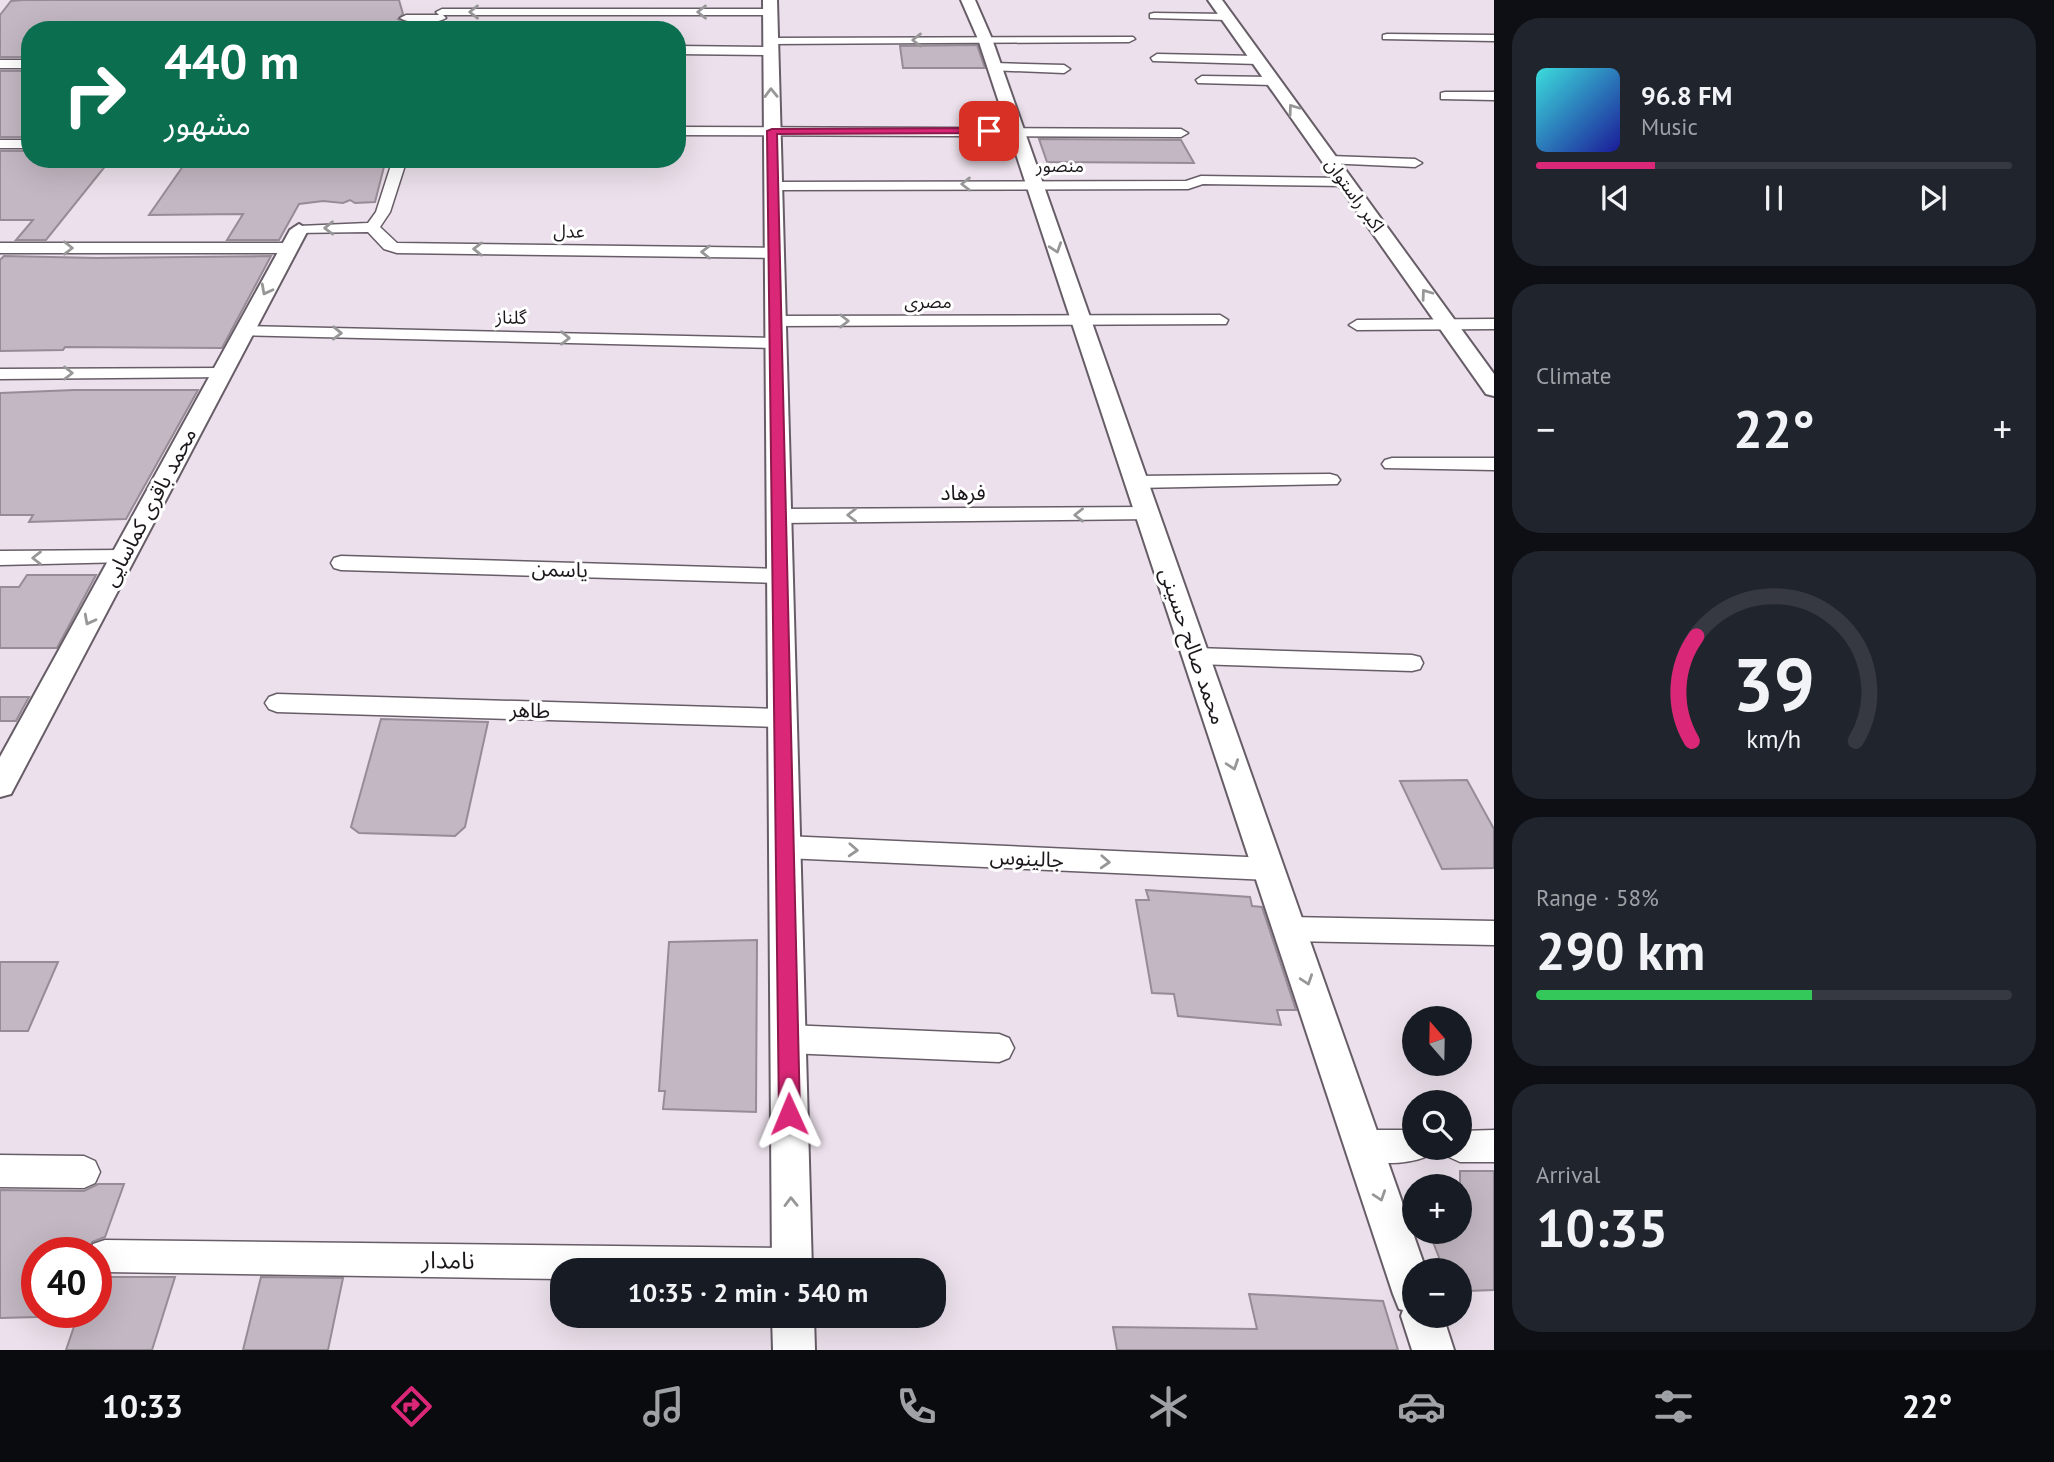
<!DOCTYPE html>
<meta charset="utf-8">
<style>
body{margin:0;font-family:"PT Sans","Noto Sans Arabic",sans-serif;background:#20242c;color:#f1f3f6;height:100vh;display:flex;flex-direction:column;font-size:26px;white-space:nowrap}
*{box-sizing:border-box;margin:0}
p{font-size:23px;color:#9ea1a6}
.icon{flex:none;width:38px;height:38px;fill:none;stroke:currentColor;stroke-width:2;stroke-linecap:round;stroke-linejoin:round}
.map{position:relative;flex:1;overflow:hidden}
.drawer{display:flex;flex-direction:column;gap:18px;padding:18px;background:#0d0f14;width:560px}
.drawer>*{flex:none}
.top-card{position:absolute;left:21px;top:21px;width:665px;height:147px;border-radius:28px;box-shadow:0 7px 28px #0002;background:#0b6e4f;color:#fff;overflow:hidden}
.needle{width:46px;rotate:340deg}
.controls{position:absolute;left:1402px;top:1006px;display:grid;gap:14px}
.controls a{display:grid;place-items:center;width:70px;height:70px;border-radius:50%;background:#171b24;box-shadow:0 7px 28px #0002;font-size:35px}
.speed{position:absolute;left:21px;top:1237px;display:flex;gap:14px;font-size:35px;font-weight:700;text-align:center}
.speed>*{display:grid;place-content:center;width:91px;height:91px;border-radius:50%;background:#171b24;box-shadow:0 7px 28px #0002;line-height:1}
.speed .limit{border:10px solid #d22;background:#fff;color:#111}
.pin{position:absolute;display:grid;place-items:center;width:60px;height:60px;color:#fff;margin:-30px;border-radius:14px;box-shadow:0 4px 10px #0006}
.me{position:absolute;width:77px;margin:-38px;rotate:359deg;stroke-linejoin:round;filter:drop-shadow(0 0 5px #0008)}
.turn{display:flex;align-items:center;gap:24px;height:147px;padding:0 28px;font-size:32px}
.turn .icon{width:91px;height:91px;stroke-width:2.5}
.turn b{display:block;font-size:49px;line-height:60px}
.big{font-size:52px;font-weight:800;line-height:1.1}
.drawer .card{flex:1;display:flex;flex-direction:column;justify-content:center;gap:10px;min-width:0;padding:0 24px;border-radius:28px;background:#20242c}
.drawer .dial{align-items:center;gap:0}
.dial svg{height:182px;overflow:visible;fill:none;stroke:#363941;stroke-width:7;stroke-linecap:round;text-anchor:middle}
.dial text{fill:#f1f3f6;stroke:none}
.song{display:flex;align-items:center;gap:21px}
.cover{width:84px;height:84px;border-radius:10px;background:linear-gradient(135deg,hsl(180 70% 55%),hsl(240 70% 35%))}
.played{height:7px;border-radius:4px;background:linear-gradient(90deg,#db2777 25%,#363941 25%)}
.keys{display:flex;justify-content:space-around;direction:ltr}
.heat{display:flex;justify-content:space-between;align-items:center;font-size:38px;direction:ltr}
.charge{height:10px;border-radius:5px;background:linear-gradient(90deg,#34c759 58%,#363941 0)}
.trip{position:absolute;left:550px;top:1258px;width:396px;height:70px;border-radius:28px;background:#171b24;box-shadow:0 7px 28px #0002;font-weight:800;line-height:70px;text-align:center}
.dock{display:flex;height:112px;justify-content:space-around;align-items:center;background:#090b0e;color:#9ea1a6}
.dock .icon{width:49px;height:49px}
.dock .current{color:#db2777}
.dock b{font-size:32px;color:#f1f3f6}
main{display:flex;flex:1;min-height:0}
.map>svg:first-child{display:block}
.building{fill:#c2b7c2;stroke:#968c96;stroke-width:2}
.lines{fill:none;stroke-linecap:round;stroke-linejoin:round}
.minor-casing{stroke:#675d67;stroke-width:3}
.tertiary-casing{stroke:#675d67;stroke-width:4}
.minor{fill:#fff;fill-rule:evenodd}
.tertiary{fill:#fff;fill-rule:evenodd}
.oneway{stroke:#989798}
.route{fill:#db2777;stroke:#8e194d;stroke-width:2}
.labels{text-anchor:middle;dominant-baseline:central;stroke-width:6;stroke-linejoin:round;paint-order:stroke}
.far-street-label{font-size:18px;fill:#1b171b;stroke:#fff}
.street-label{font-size:21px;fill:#1b171b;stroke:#fff}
.near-street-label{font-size:24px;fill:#1b171b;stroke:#fff}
</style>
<main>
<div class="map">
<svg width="1494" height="1350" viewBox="0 0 1494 1350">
<rect width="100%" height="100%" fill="#ebe0eb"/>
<path class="building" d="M23,0H399L403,14L398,19L406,23L407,28L30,30V57H0V15L11,1Z
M977,45L985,68H903L900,46Z
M0,71H30V137H0Z
M1039,139L1181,140L1194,163L1047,162Z
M0,151H30V159H111L46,240H16L33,220H0Z
M188,159H386L375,202L355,203L350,200L343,203L323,201L299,204L279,240H227L243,214L149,215Z
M4,256L97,258L271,256L222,348L65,347L63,350L0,351V260Z
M74,390H198L126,519L29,522L33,515H0V393Z
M27,575H96L57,648H0V587H19Z
M0,697H29L16,721H0Z
M381,719L488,722L465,827L455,836L359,833L351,827Z
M1467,780L1494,829V868L1442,869L1400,781Z
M1146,890L1250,897L1252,906L1262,907L1296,1010H1277L1281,1025L1178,1016L1174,994L1152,993L1136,900H1149Z
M757,940L756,1112L663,1109L665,1091H659L669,942Z
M0,962H58L28,1031H0Z
M1460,1171H1494V1290L1467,1291L1460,1284V1270H1444L1429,1232H1460Z
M98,1184H124L105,1237L92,1242L88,1253H37V1317L0,1318V1190L84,1191Z
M96,1277H175L152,1350H66L79,1312H96Z
M261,1277L343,1278L328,1350H243Z
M1249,1294L1383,1301L1398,1350H1117L1113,1327L1257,1329Z"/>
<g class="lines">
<g class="minor-casing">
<path id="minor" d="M442,9H770L776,12L770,15H443L446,18C437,24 409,24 400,18L406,15H439L436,12Z
M1154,13L1227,14L1233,17L1227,20L1150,18V14Z
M1387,34L1494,35V41L1383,39V35Z
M1133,37L1135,39L1129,42L771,44L765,41L771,38Z
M677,46L771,47L777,51L771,55L677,54Z
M1157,54L1258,56L1264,60L1258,64L1153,61L1151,58Z
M0,60H30V68H0Z
M994,63L1064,65L1070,69L1064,73L990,70L988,67Z
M1202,76L1274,77L1280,81L1274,85L1198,83L1196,80Z
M1445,92H1494V100L1441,99V93Z
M677,127L1181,129L1188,133L1181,137L677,135Z
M0,140H30V148H0Z
M1330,156L1415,159L1422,163L1415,167L1325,163L1323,160Z
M393,159H407L390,212L380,227L397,243L774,248L782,253L774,258L397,253L384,249L368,232L294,233L292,230L294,227L299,226L368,223L376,212Z
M1201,176L1345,178L1352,182L1345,186L1203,184L1188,189L773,190L766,186L773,182L1186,181Z
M0,243H289L297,248L289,253H0Z
M1220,315L1228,320L1226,324L775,326L767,321L775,316Z
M1494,319V329L1357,330L1349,325L1357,320Z
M244,326L776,338L784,343L776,348L238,335L236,331L238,327Z
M222,368L231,373L228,377L0,379V369Z
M1392,458H1494V470L1385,468L1382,464L1385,460Z
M1330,474L1337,476L1340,480L1337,484L1136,488L1129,486L1126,482L1129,478L1136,476Z
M1147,507L1154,509L1157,514L1154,519L779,523L772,521L769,516L772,511L779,509Z
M122,550L129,552L132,557L129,562L0,565V551Z
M341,556L780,569L787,571L791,576L787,581L780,583L341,570L334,568L331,563L334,558Z
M1196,648L1412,655L1420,657L1423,663L1420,669L1412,671L1196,664L1188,662L1185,656L1188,650Z
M277,694L783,709L791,712L795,718L791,724L783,727L277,712L269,709L265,703L269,697Z
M785,836L1269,858L1278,861L1282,869L1278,877L1269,880L785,858L776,855L772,847L776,839Z
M1289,917L1494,921V945L1289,941L1279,938L1275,929L1279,920Z
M788,1025L999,1034L1009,1038L1014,1048L1009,1058L999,1062L788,1053L778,1049L773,1039L778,1029Z
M1363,1130H1414V1148H1429L1425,1157C1405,1165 1372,1165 1352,1157L1347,1146L1352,1135Z
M1494,1130V1162H1460L1449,1157L1445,1148H1460V1131Z
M0,1155L84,1156L95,1161L100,1172L95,1183L84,1188L0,1187Z
M105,1240L792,1248L804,1253L809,1265L806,1270H562V1279L105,1272L96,1269V1253H90L93,1244Z"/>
</g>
<g class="tertiary-casing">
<path id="tertiary" d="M763,0H777L812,1270H772Z
M961,0H975L992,39L1426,1270H1414V1316H1443L1454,1350H1412L1401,1316L1403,1310L1399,1309L1393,1294L978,39Z
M1208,0H1222L1494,374V396L1486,394Z
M299,224L308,230L11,794L0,797V757L290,230Z
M772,1316H814L815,1350H773Z"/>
</g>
<use href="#minor" class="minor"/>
<use href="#tertiary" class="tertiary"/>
</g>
<defs><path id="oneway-chevron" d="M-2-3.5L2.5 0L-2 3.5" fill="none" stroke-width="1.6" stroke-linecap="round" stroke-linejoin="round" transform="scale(1.75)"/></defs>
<g class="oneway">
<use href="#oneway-chevron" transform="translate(474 12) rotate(-180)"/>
<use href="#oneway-chevron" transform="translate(702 12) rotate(180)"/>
<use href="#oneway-chevron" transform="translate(917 40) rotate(180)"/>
<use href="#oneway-chevron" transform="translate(771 93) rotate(-91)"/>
<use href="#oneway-chevron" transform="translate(1293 109) rotate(-126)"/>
<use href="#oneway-chevron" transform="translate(966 184) rotate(180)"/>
<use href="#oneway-chevron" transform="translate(329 228) rotate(179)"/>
<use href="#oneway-chevron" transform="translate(68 248)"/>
<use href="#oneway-chevron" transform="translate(1056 248) rotate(71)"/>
<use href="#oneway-chevron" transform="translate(478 249) rotate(-179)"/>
<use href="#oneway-chevron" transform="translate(706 252) rotate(-179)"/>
<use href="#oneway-chevron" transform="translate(266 290) rotate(118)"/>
<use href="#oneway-chevron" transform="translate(1426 294) rotate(-126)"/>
<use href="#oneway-chevron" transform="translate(844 321)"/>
<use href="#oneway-chevron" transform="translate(337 333) rotate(1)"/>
<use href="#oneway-chevron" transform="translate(565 338) rotate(1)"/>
<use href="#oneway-chevron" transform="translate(68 373)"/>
<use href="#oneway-chevron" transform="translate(852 515) rotate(180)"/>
<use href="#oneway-chevron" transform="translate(1079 515) rotate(180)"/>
<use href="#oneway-chevron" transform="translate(37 558) rotate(180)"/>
<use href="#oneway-chevron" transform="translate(89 620) rotate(118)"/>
<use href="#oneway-chevron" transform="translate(1233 765) rotate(71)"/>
<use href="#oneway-chevron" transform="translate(853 850) rotate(3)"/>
<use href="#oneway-chevron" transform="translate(1105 862) rotate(3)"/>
<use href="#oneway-chevron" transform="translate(1307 980) rotate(71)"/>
<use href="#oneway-chevron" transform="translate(1380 1196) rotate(71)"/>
<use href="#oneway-chevron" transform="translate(791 1202) rotate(-91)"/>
</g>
<path class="route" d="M989,128L994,131L992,133L777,134L800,1114L797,1121L789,1125L782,1121L779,1114L767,131L772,129Z"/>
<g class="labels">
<g class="far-street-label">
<text x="1060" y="165">منصور</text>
<text transform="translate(1355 195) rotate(54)">اکبر راستوان</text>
<text transform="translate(569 231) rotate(1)">عدل</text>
<text x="928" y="301">مصری</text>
<text transform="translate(511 317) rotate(1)">گلناز</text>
</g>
<g class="street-label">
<text x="963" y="492">فرهاد</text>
<text transform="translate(149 507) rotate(-62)">محمد باقری کماسایی</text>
<text transform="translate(560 569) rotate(2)">یاسمن</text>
<text transform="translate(1193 646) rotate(71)">محمد صالح حسینی</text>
<text transform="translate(530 710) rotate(2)">طاهر</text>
<text transform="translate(1027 858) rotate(3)">جالینوس</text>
</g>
<g class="near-street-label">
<text transform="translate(448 1260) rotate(1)">نامدار</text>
</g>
</g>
</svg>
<div class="controls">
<a><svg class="needle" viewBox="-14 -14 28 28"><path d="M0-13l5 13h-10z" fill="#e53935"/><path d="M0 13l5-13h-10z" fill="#9ea1a6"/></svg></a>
<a><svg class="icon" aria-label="search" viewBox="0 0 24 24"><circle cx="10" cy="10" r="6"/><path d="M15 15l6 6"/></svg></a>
<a>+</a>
<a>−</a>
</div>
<div class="speed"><div class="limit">40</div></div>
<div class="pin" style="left:989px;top:131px;background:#d93025"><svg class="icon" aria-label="arrive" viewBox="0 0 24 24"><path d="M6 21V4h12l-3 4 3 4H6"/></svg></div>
<svg class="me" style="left:789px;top:1114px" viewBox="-20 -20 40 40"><path d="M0-17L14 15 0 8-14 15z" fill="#db2777" stroke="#fff" stroke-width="4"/></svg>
<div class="trip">10:35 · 2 min · 540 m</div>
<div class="top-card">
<div class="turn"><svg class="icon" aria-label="right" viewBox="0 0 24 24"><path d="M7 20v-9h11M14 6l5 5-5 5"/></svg><div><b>440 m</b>مشهور</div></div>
</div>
</div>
<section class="drawer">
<div class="card">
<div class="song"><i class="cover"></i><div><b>96.8 FM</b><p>Music</p></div></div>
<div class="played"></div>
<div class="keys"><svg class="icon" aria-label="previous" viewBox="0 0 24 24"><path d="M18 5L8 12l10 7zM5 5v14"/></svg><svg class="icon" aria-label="pause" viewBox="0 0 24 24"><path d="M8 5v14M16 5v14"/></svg><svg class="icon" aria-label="next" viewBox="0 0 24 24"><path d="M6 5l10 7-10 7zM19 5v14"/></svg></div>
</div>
<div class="card"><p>Climate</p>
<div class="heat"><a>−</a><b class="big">22°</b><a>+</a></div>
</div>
<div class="card dial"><svg viewBox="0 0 100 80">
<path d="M14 69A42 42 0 1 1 86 69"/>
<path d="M14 69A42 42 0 0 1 16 23" stroke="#db2777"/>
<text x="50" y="56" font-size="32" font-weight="700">39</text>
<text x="50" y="72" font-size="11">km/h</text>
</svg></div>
<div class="card"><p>Range · 58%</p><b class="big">290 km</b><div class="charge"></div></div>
<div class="card"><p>Arrival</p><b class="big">10:35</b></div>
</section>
</main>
<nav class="dock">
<b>10:33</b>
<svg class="icon current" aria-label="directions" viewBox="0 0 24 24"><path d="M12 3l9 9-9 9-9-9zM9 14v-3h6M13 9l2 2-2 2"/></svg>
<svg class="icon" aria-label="music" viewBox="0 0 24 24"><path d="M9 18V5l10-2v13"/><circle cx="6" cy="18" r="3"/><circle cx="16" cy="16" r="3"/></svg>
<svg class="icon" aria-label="phone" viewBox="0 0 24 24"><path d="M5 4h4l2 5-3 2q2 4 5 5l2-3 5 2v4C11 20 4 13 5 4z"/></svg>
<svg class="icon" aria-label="climate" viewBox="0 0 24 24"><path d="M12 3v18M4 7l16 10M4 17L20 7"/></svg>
<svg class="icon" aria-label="car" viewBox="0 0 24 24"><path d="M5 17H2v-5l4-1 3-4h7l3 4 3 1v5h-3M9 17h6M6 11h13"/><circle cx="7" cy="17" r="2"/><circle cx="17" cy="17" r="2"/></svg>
<svg class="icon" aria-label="filters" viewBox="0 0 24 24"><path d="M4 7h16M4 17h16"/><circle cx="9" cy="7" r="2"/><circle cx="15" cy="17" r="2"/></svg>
<b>22°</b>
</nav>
